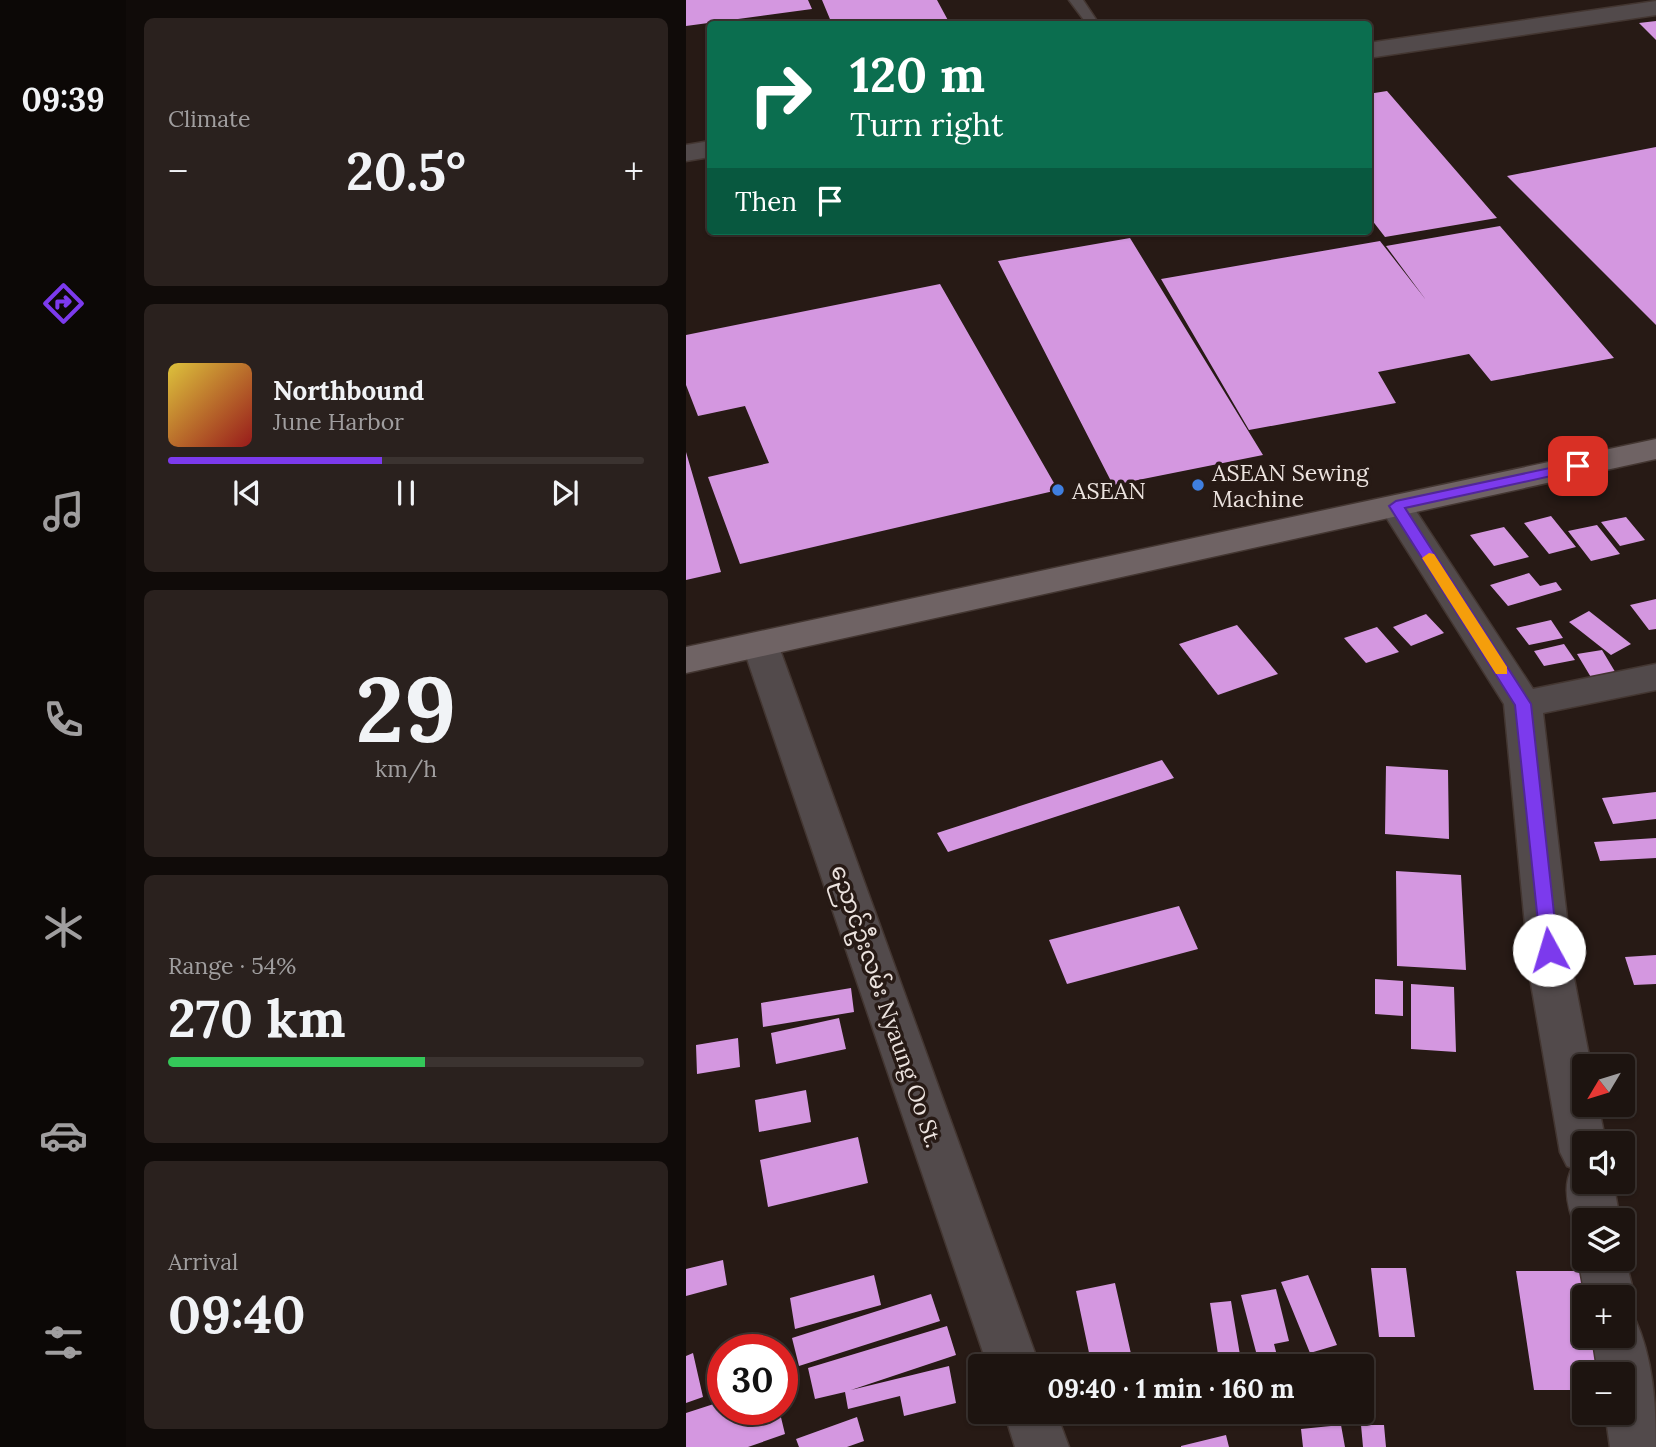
<!DOCTYPE html>
<meta charset="utf-8">
<style>
body{margin:0;font-family:Lora,"Noto Sans Myanmar",serif;background:#2a211e;color:#f1f3f6;height:100vh;display:flex;flex-direction:column;font-size:26px;white-space:nowrap}
*{box-sizing:border-box;margin:0}
p{font-size:23px;color:#a09e9f}
.icon{flex:none;width:38px;height:38px;fill:none;stroke:currentColor;stroke-width:2;stroke-linecap:round;stroke-linejoin:round}
.map{position:relative;flex:1;overflow:hidden}
.sheet{display:flex;flex-direction:column;gap:18px;padding:18px;background:#100b09;width:560px}
.sheet>*{flex:none}
.guide{position:absolute;left:21px;top:21px;width:665px;height:214px;border-radius:7px;box-shadow:0 2px 5px #0004,0 0 0 2px #3b3330;background:#0b6e4f;color:#fff;overflow:hidden}
.needle{width:46px;rotate:232deg}
.controls{position:absolute;left:886px;top:1054px;display:grid;gap:14px}
.controls a{display:grid;place-items:center;width:63px;height:63px;border-radius:7px;background:#1d1410;box-shadow:0 2px 5px #0004,0 0 0 2px #3b3330;font-size:35px}
.speed{position:absolute;left:21px;top:1334px;display:flex;gap:14px;font-size:35px;font-weight:700;text-align:center}
.speed>*{display:grid;place-content:center;width:91px;height:91px;border-radius:50%;background:#1d1410;box-shadow:0 2px 5px #0004,0 0 0 2px #3b3330;line-height:1}
.speed .limit{border:10px solid #d22;background:#fff;color:#111}
.pin{position:absolute;display:grid;place-items:center;width:60px;height:60px;color:#fff;margin:-30px;border-radius:14px;box-shadow:0 4px 10px #0006}
.me{position:absolute;width:77px;margin:-38px;rotate:354deg;stroke-linejoin:round;filter:drop-shadow(0 0 5px #0008)}
.turn{display:flex;align-items:center;gap:24px;height:147px;padding:0 28px;font-size:32px}
.turn .icon{width:91px;height:91px;stroke-width:2.5}
.turn b{display:block;font-size:49px;line-height:60px}
.then{display:flex;align-items:center;height:66px;padding:0 28px;background:#0003;gap:14px;font-size:26px}
.big{font-size:52px;font-weight:700;line-height:1.1}
.sheet .card{flex:1;display:flex;flex-direction:column;justify-content:center;gap:10px;min-width:0;padding:0 24px;border-radius:10px;background:#2a211e}
.sheet .dial{align-items:center;gap:0}
.dial b{font-size:91px;line-height:1}
.song{display:flex;align-items:center;gap:21px}
.cover{width:84px;height:84px;border-radius:10px;background:linear-gradient(135deg,hsl(50 70% 55%),hsl(0 70% 35%))}
.played{height:7px;border-radius:4px;background:linear-gradient(90deg,#7c3aed 45%,#3b3330 45%)}
.keys{display:flex;justify-content:space-around;direction:ltr}
.heat{display:flex;justify-content:space-between;align-items:center;font-size:38px;direction:ltr}
.charge{height:10px;border-radius:5px;background:linear-gradient(90deg,#34c759 54%,#3b3330 0)}
.trip{position:absolute;left:282px;top:1354px;width:406px;height:70px;border-radius:7px;background:#1d1410;box-shadow:0 2px 5px #0004,0 0 0 2px #3b3330;font-weight:700;line-height:70px;text-align:center}
main{display:flex;flex:1;min-height:0}
.tab-bar{display:flex;flex-direction:column;width:126px;justify-content:space-around;align-items:center;background:#0c0806;color:#a09e9f}
.tab-bar .icon{width:49px;height:49px}
.tab-bar .on{color:#7c3aed}
.tab-bar b{font-size:32px;color:#f1f3f6}
.map>svg:first-child{display:block}
.building{fill:#d497e0}
.lines{fill:none;stroke-linecap:round;stroke-linejoin:round}
.lane-casing{stroke:#433631;stroke-width:3}
.street-casing{stroke:#433631;stroke-width:3}
.secondary-casing{stroke:#433631;stroke-width:3}
.lane{fill:#524a4b;fill-rule:evenodd}
.street{fill:#524a4b;fill-rule:evenodd}
.secondary{fill:#6f6364;fill-rule:evenodd}
.route{fill:#7c3aed;stroke:#51269a;stroke-width:2}
.slow{fill:#f59e0b}
.shop-dot{fill:#3f7fe0;stroke:#271a15;stroke-width:2.5}
.labels{text-anchor:middle;dominant-baseline:central;stroke-width:7;stroke-linejoin:round;paint-order:stroke}
.poi-label{font-size:23px;fill:#ece3df;stroke:#271a15;text-anchor:start}
.street-label{font-size:23px;fill:#ece3df;stroke:#271a15}
</style>
<main>
<nav class="tab-bar">
<b>09:39</b>
<svg class="icon on" aria-label="directions" viewBox="0 0 24 24"><path d="M12 3l9 9-9 9-9-9zM9 14v-3h6M13 9l2 2-2 2"/></svg>
<svg class="icon" aria-label="music" viewBox="0 0 24 24"><path d="M9 18V5l10-2v13"/><circle cx="6" cy="18" r="3"/><circle cx="16" cy="16" r="3"/></svg>
<svg class="icon" aria-label="phone" viewBox="0 0 24 24"><path d="M5 4h4l2 5-3 2q2 4 5 5l2-3 5 2v4C11 20 4 13 5 4z"/></svg>
<svg class="icon" aria-label="climate" viewBox="0 0 24 24"><path d="M12 3v18M4 7l16 10M4 17L20 7"/></svg>
<svg class="icon" aria-label="car" viewBox="0 0 24 24"><path d="M5 17H2v-5l4-1 3-4h7l3 4 3 1v5h-3M9 17h6M6 11h13"/><circle cx="7" cy="17" r="2"/><circle cx="17" cy="17" r="2"/></svg>
<svg class="icon" aria-label="filters" viewBox="0 0 24 24"><path d="M4 7h16M4 17h16"/><circle cx="9" cy="7" r="2"/><circle cx="15" cy="17" r="2"/></svg>
</nav>
<section class="sheet">
<div class="card"><p>Climate</p>
<div class="heat"><a>−</a><b class="big">20.5°</b><a>+</a></div>
</div>
<div class="card">
<div class="song"><i class="cover"></i><div><b>Northbound</b><p>June Harbor</p></div></div>
<div class="played"></div>
<div class="keys"><svg class="icon" aria-label="previous" viewBox="0 0 24 24"><path d="M18 5L8 12l10 7zM5 5v14"/></svg><svg class="icon" aria-label="pause" viewBox="0 0 24 24"><path d="M8 5v14M16 5v14"/></svg><svg class="icon" aria-label="next" viewBox="0 0 24 24"><path d="M6 5l10 7-10 7zM19 5v14"/></svg></div>
</div>
<div class="card dial"><b>29</b><p>km/h</p></div>
<div class="card"><p>Range · 54%</p><b class="big">270 km</b><div class="charge"></div></div>
<div class="card"><p>Arrival</p><b class="big">09:40</b></div>
</section>
<div class="map">
<svg width="970" height="1447" viewBox="0 0 970 1447">
<rect width="100%" height="100%" fill="#271a15"/>
<path class="building" d="M0,0H122L126,9L0,26Z
M136,0H251L264,24H146Z
M970,21V40L953,23Z
M701,91L811,218L699,237L682,215V94Z
M970,147V325L821,176Z
M814,226L928,358L805,381L783,354L692,372L710,403L563,430L475,279L694,241L740,300L700,246Z
M444,238L577,455L427,485L312,261Z
M254,284L372,490L54,564L22,477L83,463L59,406L12,416L0,385V335Z
M0,452L35,572L0,580Z
M865,516L890,547L863,554L838,523Z
M940,517L959,540L934,546L915,522Z
M911,525L934,554L905,561L882,531Z
M818,527L843,557L808,566L784,535Z
M843,573L854,586L870,582L876,590L822,606L804,585Z
M970,599V629L963,630L944,605Z
M903,611L945,644L925,655L883,622Z
M740,614L758,633L725,646L707,627Z
M865,620L877,638L843,645L830,628Z
M551,625L592,674L532,695L493,644Z
M691,627L713,652L680,663L658,638Z
M878,644L889,660L858,666L848,651Z
M916,650L931,675L906,679L891,654Z
M476,760L488,778L262,852L251,833Z
M700,766L762,770L763,839L699,834Z
M970,792V819L927,824L916,798Z
M970,838V858L914,861L908,842Z
M710,871L775,875L780,970L711,966Z
M493,906L512,949L381,984L363,940Z
M970,955V984L948,985L939,957Z
M689,979L717,981V1016L689,1014Z
M725,984L768,987L770,1052L725,1049Z
M165,988L168,1012L77,1027L75,1003Z
M153,1018L160,1049L90,1064L85,1033Z
M52,1038L54,1067L11,1074L10,1045Z
M120,1090L125,1122L73,1132L69,1100Z
M172,1137L182,1183L82,1207L74,1160Z
M37,1260L41,1285L0,1296V1269Z
M685,1268H720L729,1337H693Z
M830,1271H894L899,1297L898,1335H906L913,1374H898V1390H848Z
M188,1275L195,1305L109,1329L104,1298Z
M622,1275L651,1345L624,1353L595,1282Z
M429,1283L448,1367H406L390,1291Z
M590,1289L603,1341L588,1344L594,1367H574L555,1295Z
M245,1294L254,1321L113,1366L106,1338Z
M545,1301L556,1367H534L524,1303Z
M261,1326L270,1355L165,1390L263,1366L270,1403L218,1416L214,1396L162,1409L159,1392L129,1399L122,1368Z
M7,1353L17,1397L0,1403V1356Z
M37,1401V1409H93L99,1434L62,1447H0V1413Z
M171,1417L178,1441L161,1447H113L110,1439Z
M655,1425L659,1447H617L615,1429Z
M675,1425H698L700,1447H677Z
M540,1435L543,1447H495V1446Z"/>
<g class="lines">
<g class="lane-casing">
<path id="lane" d="M383,0H397L413,24H401Z"/>
</g>
<g class="street-casing">
<path id="street" d="M970,1V15L682,58V43Z
M24,141V157L0,161V145Z
M710,495L722,499L847,689L970,664V690L857,713L888,978L905,1066H898V1104H912L920,1143H898V1181H927L934,1220H898V1237L893,1235C883,1214 875,1189 886,1168L881,1166L874,1152L844,978L818,704L693,506L698,499Z
M74,632L87,635L92,644L354,1367H302L56,644L61,635Z
M898,1247V1258H936V1247L949,1297L938,1314L949,1319C967,1358 970,1404 970,1447H924L919,1412H936V1374H912L906,1335H936V1297H899L892,1258Z
M318,1412H370L383,1447H329Z"/>
</g>
<g class="secondary-casing">
<path id="secondary" d="M970,439V459L0,673V647Z"/>
</g>
<use href="#lane" class="lane"/>
<use href="#street" class="street"/>
<use href="#secondary" class="secondary"/>
</g>
<path class="route" d="M892,462L897,463V469L719,508L845,704L872,950L863,957L855,950L829,705L703,506L710,501Z"/>
<path class="slow" d="M743,553L748,554L821,667V674H810L736,558Z"/>
<g class="shop-dot">
<circle cx="512" cy="485" r="7"/>
<circle cx="372" cy="490" r="7"/>
</g>
<g class="labels">
<g class="poi-label">
<text x="526" y="472">ASEAN Sewing<tspan x="526" dy="26">Machine</tspan></text>
<text x="386" y="490">ASEAN</text>
</g>
<g class="street-label">
<text transform="translate(201 1006) rotate(71)">ညောင်ဦးလမ်း Nyaung Oo St.</text>
</g>
</g>
</svg>
<div class="controls">
<a><svg class="needle" viewBox="-14 -14 28 28"><path d="M0-13l5 13h-10z" fill="#e53935"/><path d="M0 13l5-13h-10z" fill="#a09e9f"/></svg></a>
<a><svg class="icon" aria-label="sound" viewBox="0 0 24 24"><path d="M4 9h4l5-4v14l-5-4H4zM17 9q2 3 0 6"/></svg></a>
<a><svg class="icon" aria-label="layers" viewBox="0 0 24 24"><path d="M12 4l9 5-9 5-9-5zM3 14l9 5 9-5"/></svg></a>
<a>+</a>
<a>−</a>
</div>
<div class="speed"><div class="limit">30</div></div>
<div class="pin" style="left:892px;top:466px;background:#d93025"><svg class="icon" aria-label="arrive" viewBox="0 0 24 24"><path d="M6 21V4h12l-3 4 3 4H6"/></svg></div>
<svg class="me" style="left:863px;top:950px" viewBox="-20 -20 40 40"><circle r="19" fill="#fff"/><path d="M0-13L10 11 0 6-10 11z" fill="#7c3aed"/></svg>
<div class="trip">09:40 · 1 min · 160 m</div>
<div class="guide">
<div class="turn"><svg class="icon" aria-label="right" viewBox="0 0 24 24"><path d="M7 20v-9h11M14 6l5 5-5 5"/></svg><div><b>120 m</b>Turn right</div></div>
<div class="then">Then<svg class="icon" aria-label="arrive" viewBox="0 0 24 24"><path d="M6 21V4h12l-3 4 3 4H6"/></svg></div>
</div>
</div>
</main>
